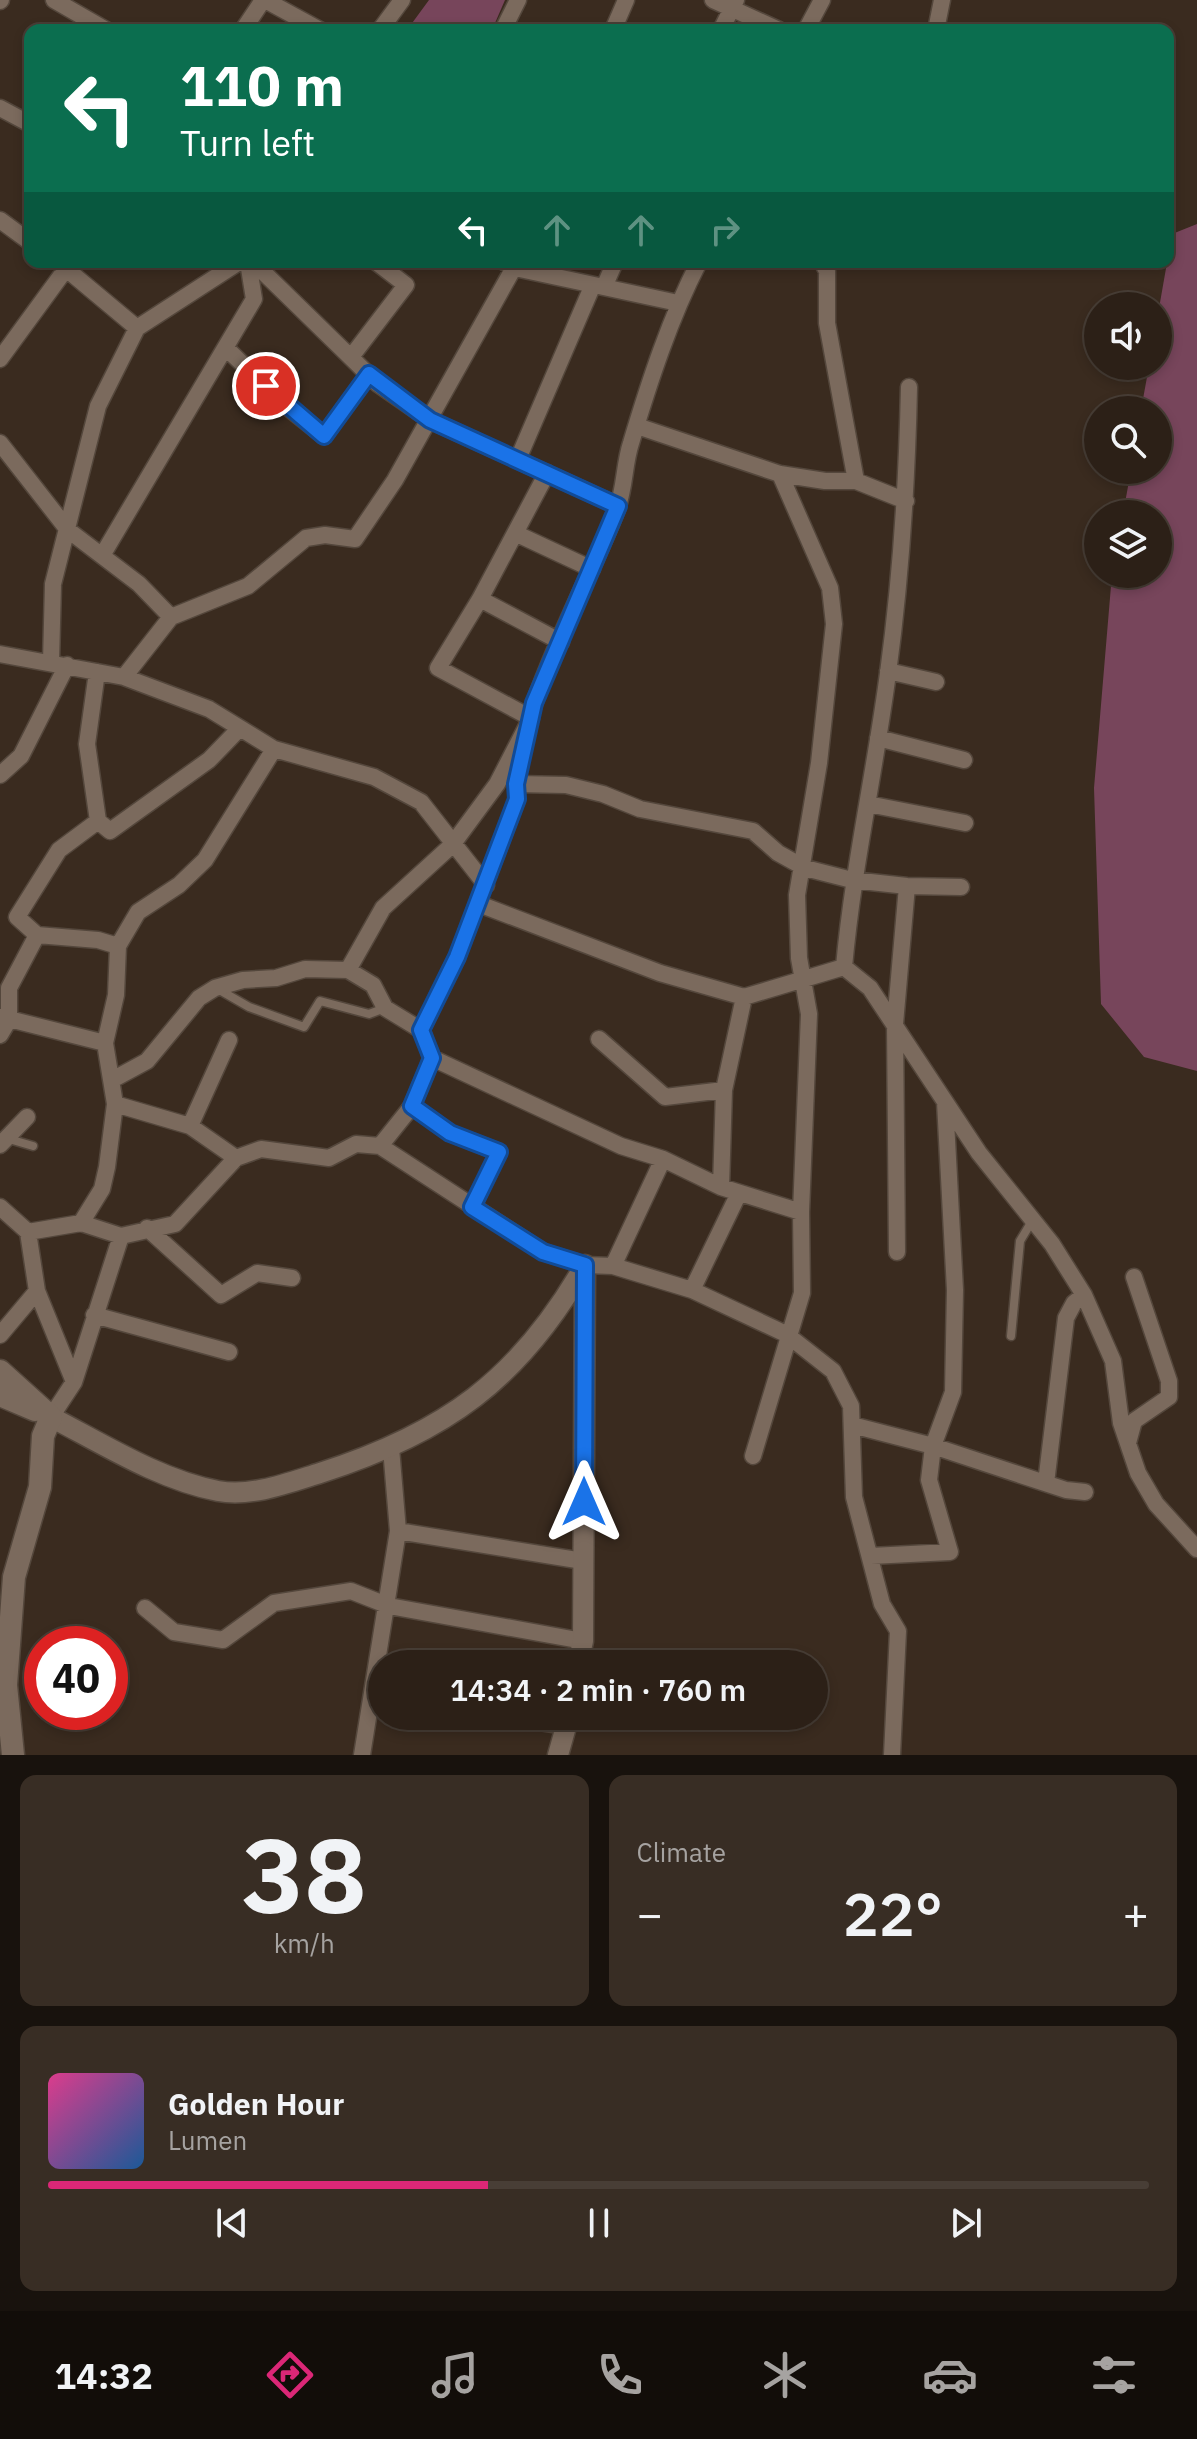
<!DOCTYPE html>
<meta charset="utf-8">
<style>
body{margin:0;font-family:"IBM Plex Sans",sans-serif;background:#382d24;color:#f1f3f6;height:100vh;display:flex;flex-direction:column;font-size:30px;white-space:nowrap}
*{box-sizing:border-box;margin:0}
p{font-size:26px;color:#a6a3a1}
.icon{flex:none;width:44px;height:44px;fill:none;stroke:currentColor;stroke-width:2;stroke-linecap:round;stroke-linejoin:round}
.map{position:relative;height:1755px;overflow:hidden}
.sheet{display:flex;flex-direction:column;gap:20px;padding:20px;background:#18120d;flex:1}
.sheet>*{flex:none}
.top-card{position:absolute;left:24px;top:24px;width:1150px;height:244px;border-radius:16px;box-shadow:0 4px 12px #0003,0 0 0 2px #483e36;background:#0b6e4f;color:#fff;overflow:hidden}
.fabs{position:absolute;left:1084px;top:292px;display:grid;gap:16px}
.fabs a{display:grid;place-items:center;width:88px;height:88px;border-radius:50%;background:#2c2017;box-shadow:0 4px 12px #0003,0 0 0 2px #483e36;font-size:40px}
.speed{position:absolute;left:24px;top:1626px;display:flex;gap:16px;font-size:40px;font-weight:700;text-align:center}
.speed>*{display:grid;place-content:center;width:104px;height:104px;border-radius:50%;background:#2c2017;box-shadow:0 4px 12px #0003,0 0 0 2px #483e36;line-height:1}
.speed .limit{border:12px solid #d22;background:#fff;color:#111}
.pin{position:absolute;display:grid;place-items:center;width:68px;height:68px;color:#fff;margin:-34px;border:4px solid #fff;border-radius:50%;box-shadow:0 2px 8px #0007}
.me{position:absolute;width:88px;margin:-44px;rotate:0deg;stroke-linejoin:round;filter:drop-shadow(0 0 6px #0008)}
.turn{display:flex;align-items:center;gap:28px;height:168px;padding:0 24px;font-size:36px}
.turn .icon{width:104px;height:104px;stroke-width:2.5}
.turn b{display:block;font-size:56px;line-height:68px}
.lanes{display:flex;align-items:center;height:76px;padding:0 24px;background:#0003;justify-content:center;gap:40px;direction:ltr}
.lanes .off{opacity:.35}
.big{font-size:60px;font-weight:600;line-height:1.1}
.sheet .card{flex:1;display:flex;flex-direction:column;justify-content:center;gap:12px;min-width:0;padding:0 28px;border-radius:16px;background:#382d24}
.sheet .dial{align-items:center;gap:0}
.dial b{font-size:104px;line-height:1}
.song{display:flex;align-items:center;gap:24px}
.cover{width:96px;height:96px;border-radius:12px;background:linear-gradient(135deg,hsl(330 70% 55%),hsl(210 70% 35%))}
.played{height:8px;border-radius:4px;background:linear-gradient(90deg,#db2777 40%,#483e36 40%)}
.keys{display:flex;justify-content:space-around;direction:ltr}
.heat{display:flex;justify-content:space-between;align-items:center;font-size:44px;direction:ltr}
.sheet .tiles{flex:1;display:grid;gap:20px;grid-template-columns:1fr 1fr}
.card:last-child{grid-column:span 2}
.trip{position:absolute;left:368px;top:1650px;width:460px;height:80px;border-radius:40px;background:#2c2017;box-shadow:0 4px 12px #0003,0 0 0 2px #483e36;font-weight:600;line-height:80px;text-align:center}
.tab-bar{display:flex;height:128px;justify-content:space-around;align-items:center;background:#120d09;color:#a6a3a1}
.tab-bar .icon{width:56px;height:56px}
.tab-bar .active{color:#db2777}
.tab-bar b{font-size:36px;color:#f1f3f6}
.map>svg:first-child{display:block}
.green{fill:#77455b}
.lines{fill:none;stroke-linecap:round;stroke-linejoin:round}
.service-casing{stroke:#54473c;stroke-width:11}
.minor-casing{stroke:#54473c;stroke-width:19}
.tertiary-casing{stroke:#54473c;stroke-width:23}
.secondary-casing{stroke:#54473c;stroke-width:25}
.service{stroke:#7b6a5d;stroke-width:8}
.minor{stroke:#7b6a5d;stroke-width:16}
.tertiary{stroke:#7b6a5d;stroke-width:20}
.secondary{stroke:#7b6a5d;stroke-width:22}
.route-casing{stroke:#114b97;stroke-width:20}
.route{stroke:#1a73e8;stroke-width:14}
</style>
<div class="map">
<svg width="1197" height="1755" viewBox="0 0 1197 1755">
<rect width="100%" height="100%" fill="#3a2b1f"/>
<path class="green" d="M429,0H505L492,30H407Z
M1197,224V1071L1144,1057L1101,1004L1094,788L1112,574H1158V514H1123L1131,470H1158V410H1141L1149,366H1158V314L1172,234Z"/>
<g class="lines">
<g class="service-casing">
<path id="service" d="M216,988L249,1007L304,1027L320,1001L369,1014L385,1008
M9,1139L33,1146
M1011,1336L1020,1241L1032,1221"/>
</g>
<g class="minor-casing">
<path id="minor" d="M54,0L106,30
M265,0L320,30
M713,0L779,30
M0,1L1,0
M243,30L263,0
M380,30L402,0
M503,30L518,0
M613,30L626,0
M721,30L736,0
M806,30L822,0
M936,30L942,0
M0,108L30,124
M0,220L30,242
M58,262L137,328
M253,262L378,384L430,420L618,506
M504,262L515,268L678,303
M699,262C670,318 649,383 631,443C624,464 625,488 617,509C588,586 510,720 517,799L457,957L421,1030L432,1058L621,1146L663,1159L721,1187L801,1212
M822,262L827,271V323L856,481
M604,287L615,262
M227,349L285,405L324,436L369,374
M351,357L406,285L376,262
M0,359L71,262
M637,426L780,474L825,481H856L906,501
M0,443L68,530L139,584L171,617
M518,459L592,287
M517,534L592,569
M103,554L254,299L248,262
M480,599L561,642
M0,654L124,677L209,709L274,749L374,777L421,802L486,885
M51,662L53,584L98,406L137,328L239,262
M888,671L936,682
M97,672L87,744L98,821
M124,677L171,617L248,586L306,538L325,535L355,539L395,480L517,262
M878,738L964,760
M0,775L21,756L67,665
M516,784L566,785L603,794L640,809L753,831L778,853L805,868L852,880L907,886L961,887
M868,804L965,823
M479,904L660,973L744,997L844,967L870,988L979,1153L1052,1244L1084,1295L1113,1361L1121,1423L1138,1473L1156,1504L1197,1549
M37,935L17,917L59,850L98,821L110,831L209,760L240,728
M844,967C853,867 875,772 888,673C901,578 907,483 909,387
M348,970L383,908L452,845L497,784L531,718L438,668L480,599L547,473
M1,1017L105,1043
M0,1035L9,1020V988L37,935L98,940L118,946
M599,1039L665,1097L724,1090
M112,1080L147,1061L199,998L215,988L243,980L276,978L305,969L348,970L373,985L385,1008L421,1030
M115,1104L190,1126L236,1158
M412,1106L450,1133L499,1152L472,1207
M190,1126L229,1040
M0,1145L27,1117
M380,1146L543,1252L585,1265L613,1266L692,1290L786,1334L833,1371L851,1406L854,1497L882,1604L898,1631L892,1755
M721,1187L724,1090L744,997
M0,1207L28,1232L81,1223L121,1236L74,1382L51,1417
M81,1223L102,1189L107,1167L115,1104L105,1043L116,995L118,946L138,912L179,885L205,860L274,749
M147,1228L221,1295L257,1273L292,1278
M28,1232L37,1291L74,1382
M121,1236L175,1224L236,1158L261,1149L329,1158L356,1144L380,1146L412,1106L432,1058
M897,1252L895,1024L907,886
M613,1266L663,1159
M692,1290L739,1193
M94,1315L229,1352
M0,1335L37,1291
M852,1425L933,1446L953,1392L955,1290L945,1102
M1128,1443L1134,1421L1169,1397V1381L1134,1277
M753,1456L802,1293L801,1212L809,1014L799,958L797,895L819,763L834,624L830,588L780,474
M1046,1483L1066,1318L1074,1303L1084,1295
M398,1531L583,1561
M871,1556L950,1552L929,1480L933,1446L1066,1490L1085,1492
M145,1608L174,1632L223,1640L274,1603L351,1591L389,1606L583,1641
M498,1716L567,1726
M362,1755L398,1531L391,1448"/>
</g>
<g class="tertiary-casing">
<path id="tertiary" d="M51,1417C103,1444 160,1480 218,1491C252,1497 288,1483 320,1473C445,1433 519,1380 585,1265
M578,1664L583,1641L585,1269
M558,1755L569,1716"/>
</g>
<g class="secondary-casing">
<path id="secondary" d="M0,1371L51,1417
M0,1395L35,1410
M13,1755L6,1685L14,1577L40,1487L43,1436L51,1417"/>
</g>
<use href="#service" class="service"/>
<use href="#minor" class="minor"/>
<use href="#tertiary" class="tertiary"/>
<use href="#secondary" class="secondary"/>
</g>
<g class="lines">
<g class="route-casing">
<path id="route" d="M266,386L324,436L369,374L430,420L618,506L534,703L516,784L517,799L457,957L421,1030L432,1058L412,1106L450,1133L499,1152L472,1207L543,1252L585,1265L584,1502"/>
</g>
<use href="#route" class="route"/>
</g>
</svg>
<div class="fabs">
<a><svg class="icon" aria-label="sound" viewBox="0 0 24 24"><path d="M4 9h4l5-4v14l-5-4H4zM17 9q2 3 0 6"/></svg></a>
<a><svg class="icon" aria-label="search" viewBox="0 0 24 24"><circle cx="10" cy="10" r="6"/><path d="M15 15l6 6"/></svg></a>
<a><svg class="icon" aria-label="layers" viewBox="0 0 24 24"><path d="M12 4l9 5-9 5-9-5zM3 14l9 5 9-5"/></svg></a>
</div>
<div class="speed"><div class="limit">40</div></div>
<div class="pin" style="left:266px;top:386px;background:#d93025"><svg class="icon" aria-label="arrive" viewBox="0 0 24 24"><path d="M6 21V4h12l-3 4 3 4H6"/></svg></div>
<svg class="me" style="left:584px;top:1502px" viewBox="-20 -20 40 40"><path d="M0-17L14 15 0 8-14 15z" fill="#1a73e8" stroke="#fff" stroke-width="4"/></svg>
<div class="trip">14:34 · 2 min · 760 m</div>
<div class="top-card">
<div class="turn"><svg class="icon" aria-label="left" viewBox="0 0 24 24"><path d="M17 20v-9H6M10 6l-5 5 5 5"/></svg><div><b>110 m</b>Turn left</div></div>
<div class="lanes"><svg class="icon" aria-label="left" viewBox="0 0 24 24"><path d="M17 20v-9H6M10 6l-5 5 5 5"/></svg><svg class="icon off" aria-label="ahead" viewBox="0 0 24 24"><path d="M12 20V5M6 11l6-6 6 6"/></svg><svg class="icon off" aria-label="ahead" viewBox="0 0 24 24"><path d="M12 20V5M6 11l6-6 6 6"/></svg><svg class="icon off" aria-label="right" viewBox="0 0 24 24"><path d="M7 20v-9h11M14 6l5 5-5 5"/></svg></div>
</div>
</div>
<section class="sheet">
<div class="tiles">
<div class="card dial"><b>38</b><p>km/h</p></div>
<div class="card"><p>Climate</p>
<div class="heat"><a>−</a><b class="big">22°</b><a>+</a></div>
</div>
<div class="card">
<div class="song"><i class="cover"></i><div><b>Golden Hour</b><p>Lumen</p></div></div>
<div class="played"></div>
<div class="keys"><svg class="icon" aria-label="previous" viewBox="0 0 24 24"><path d="M18 5L8 12l10 7zM5 5v14"/></svg><svg class="icon" aria-label="pause" viewBox="0 0 24 24"><path d="M8 5v14M16 5v14"/></svg><svg class="icon" aria-label="next" viewBox="0 0 24 24"><path d="M6 5l10 7-10 7zM19 5v14"/></svg></div>
</div>
</div>
</section>
<nav class="tab-bar">
<b>14:32</b>
<svg class="icon active" aria-label="directions" viewBox="0 0 24 24"><path d="M12 3l9 9-9 9-9-9zM9 14v-3h6M13 9l2 2-2 2"/></svg>
<svg class="icon" aria-label="music" viewBox="0 0 24 24"><path d="M9 18V5l10-2v13"/><circle cx="6" cy="18" r="3"/><circle cx="16" cy="16" r="3"/></svg>
<svg class="icon" aria-label="phone" viewBox="0 0 24 24"><path d="M5 4h4l2 5-3 2q2 4 5 5l2-3 5 2v4C11 20 4 13 5 4z"/></svg>
<svg class="icon" aria-label="climate" viewBox="0 0 24 24"><path d="M12 3v18M4 7l16 10M4 17L20 7"/></svg>
<svg class="icon" aria-label="car" viewBox="0 0 24 24"><path d="M5 17H2v-5l4-1 3-4h7l3 4 3 1v5h-3M9 17h6M6 11h13"/><circle cx="7" cy="17" r="2"/><circle cx="17" cy="17" r="2"/></svg>
<svg class="icon" aria-label="filters" viewBox="0 0 24 24"><path d="M4 7h16M4 17h16"/><circle cx="9" cy="7" r="2"/><circle cx="15" cy="17" r="2"/></svg>
</nav>
